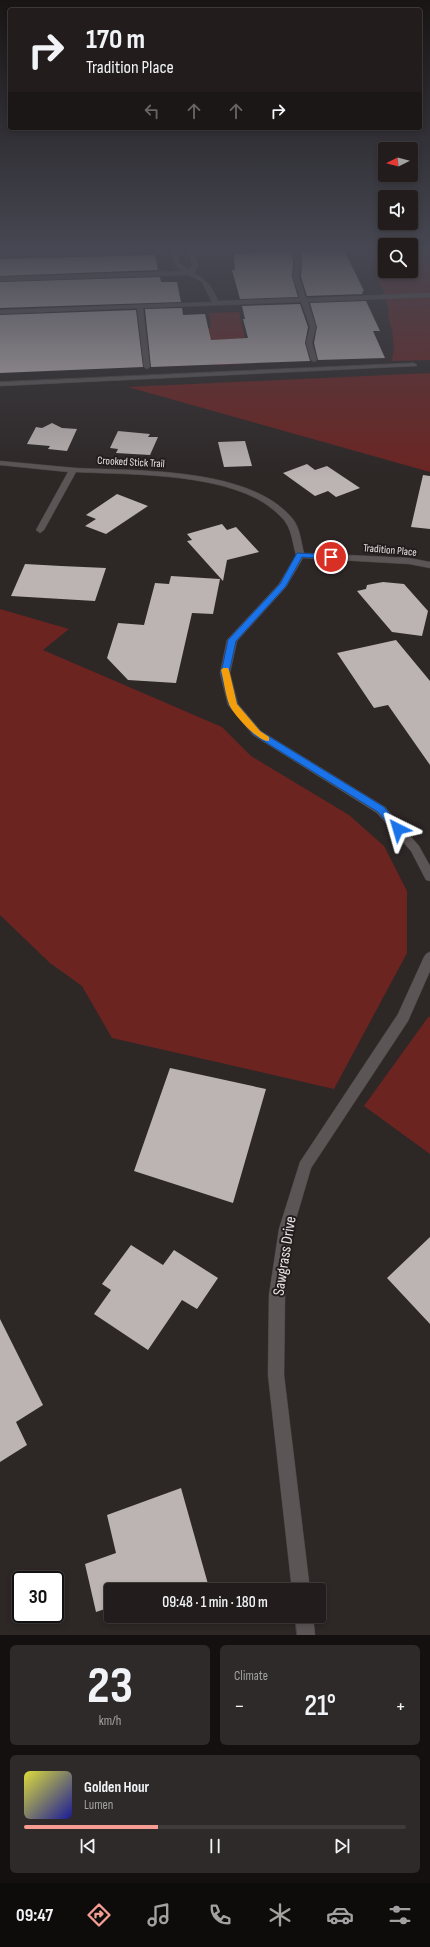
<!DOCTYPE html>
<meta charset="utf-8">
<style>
body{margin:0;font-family:"Sofia Sans Condensed",sans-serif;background:#2e2a29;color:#f1f3f6;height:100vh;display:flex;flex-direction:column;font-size:15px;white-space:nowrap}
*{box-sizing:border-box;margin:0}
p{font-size:13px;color:#a2a2a3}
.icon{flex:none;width:22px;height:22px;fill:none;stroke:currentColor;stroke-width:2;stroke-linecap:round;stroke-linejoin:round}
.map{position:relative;height:1635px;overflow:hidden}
.details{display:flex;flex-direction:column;gap:10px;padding:10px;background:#13100f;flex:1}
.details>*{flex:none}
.hud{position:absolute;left:8px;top:8px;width:414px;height:122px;border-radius:4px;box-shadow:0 2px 6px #0003,0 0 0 1px #3f3b3b;background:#221d1c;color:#f1f3f6;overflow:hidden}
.needle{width:26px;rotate:264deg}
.controls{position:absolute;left:378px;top:142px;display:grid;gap:8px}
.controls a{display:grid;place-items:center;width:40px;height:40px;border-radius:4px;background:#221d1c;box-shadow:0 2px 6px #0003,0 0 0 1px #3f3b3b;font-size:20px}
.speed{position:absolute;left:12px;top:1571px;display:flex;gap:8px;font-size:20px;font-weight:700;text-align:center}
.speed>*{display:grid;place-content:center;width:52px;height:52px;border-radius:50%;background:#221d1c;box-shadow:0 2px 6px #0003,0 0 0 1px #3f3b3b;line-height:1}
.speed .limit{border:2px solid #111;border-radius:6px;background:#fff;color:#111}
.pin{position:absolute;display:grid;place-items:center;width:34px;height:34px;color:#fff;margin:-17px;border:2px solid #fff;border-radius:50%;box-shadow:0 1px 4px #0007}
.me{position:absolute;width:44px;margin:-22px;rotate:320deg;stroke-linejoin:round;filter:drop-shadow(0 0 3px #0008)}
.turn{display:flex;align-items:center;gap:14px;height:84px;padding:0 12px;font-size:18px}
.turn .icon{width:52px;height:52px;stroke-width:2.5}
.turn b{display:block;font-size:28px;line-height:34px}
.lanes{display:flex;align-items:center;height:38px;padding:0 12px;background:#0003;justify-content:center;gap:20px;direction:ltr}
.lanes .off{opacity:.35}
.big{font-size:30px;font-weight:600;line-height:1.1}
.details .tile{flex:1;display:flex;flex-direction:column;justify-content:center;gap:6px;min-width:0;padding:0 14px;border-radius:6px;background:#2e2a29}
.details .dial{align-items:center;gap:0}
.dial b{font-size:52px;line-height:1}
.song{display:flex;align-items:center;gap:12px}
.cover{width:48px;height:48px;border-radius:6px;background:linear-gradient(135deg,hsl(60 70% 55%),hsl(240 70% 35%))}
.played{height:4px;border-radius:2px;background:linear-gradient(90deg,#f59c93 35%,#3f3b3b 35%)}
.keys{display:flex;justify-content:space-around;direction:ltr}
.heat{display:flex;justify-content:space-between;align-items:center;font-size:22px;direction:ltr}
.details .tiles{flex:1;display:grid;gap:10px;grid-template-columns:1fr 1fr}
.tile:last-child{grid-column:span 2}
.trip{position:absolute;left:104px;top:1583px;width:222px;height:40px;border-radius:4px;background:#221d1c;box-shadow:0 2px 6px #0003,0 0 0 1px #3f3b3b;font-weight:600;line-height:40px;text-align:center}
.tabs{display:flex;height:64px;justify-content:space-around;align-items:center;background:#0e0c0b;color:#a2a2a3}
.tabs .icon{width:28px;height:28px}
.tabs .active{color:#f59c93}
.tabs b{font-size:18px;color:#f1f3f6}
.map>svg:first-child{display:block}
.green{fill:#6c2421}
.building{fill:#bcb4b3}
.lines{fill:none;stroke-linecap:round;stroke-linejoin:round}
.minor-casing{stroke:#484342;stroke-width:1}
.minor{fill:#5c5555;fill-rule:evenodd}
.route{fill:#1a73e8;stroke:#114b97}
.slow{fill:#f59e0b}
.labels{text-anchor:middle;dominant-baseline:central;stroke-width:4;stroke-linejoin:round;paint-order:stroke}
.far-street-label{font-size:11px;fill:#e8e4e4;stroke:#231d1d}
.near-street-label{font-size:16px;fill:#e8e4e4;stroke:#231d1d}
</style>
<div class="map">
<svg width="430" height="1635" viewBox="0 0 430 1635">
<rect width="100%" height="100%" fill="#2d2726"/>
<path class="green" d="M367,250H385V271H411V250H430V360L392,361L394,346L392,329L388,317L389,311L383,290L377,282L372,255Z
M239,312L245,338H240L243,351H239L241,364L218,365L216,352L205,328H211L209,313Z
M430,373V472L128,387Z
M0,609L69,629L43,650L222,727L251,756L349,815L384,846L407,891V953L334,1089L112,1038L82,986L50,963L0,915Z
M429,1016L430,1018V1154L364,1106Z"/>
<path class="building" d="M344,250L364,291L362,292L363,294L307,296L301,277L302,261L300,252Z
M291,252L293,261L292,277L298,297L240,299L232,270H235L234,254Z
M155,255L158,270L0,276V259Z
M160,277L161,282H177L181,302L0,308V282Z
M366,301L380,331H373L385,358L318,360L314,343L317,327L310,303Z
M300,304L308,327L305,343L310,361L151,367L145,309L182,308L183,315L205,314L211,340L248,338L243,319H245L242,306Z
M136,310L143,367L0,373V315Z
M52,423L62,428L77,429L67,451L48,449L50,446L27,444L36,427L42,428Z
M118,431L150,434L148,437H158L150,455L116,453L118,449L110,448Z
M245,441L252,466L224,467L218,442Z
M307,464L315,470L327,466L360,488L336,497L328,491L315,496L283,473Z
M423,475L430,476V529L411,527Z
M117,494L148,506L106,534L85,526L96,519L86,515Z
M222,524L227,530L236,527L259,552L227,560L223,581L187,541L192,540L187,534Z
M25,564L61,566L106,568L95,601L11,596Z
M171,576L220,579L213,614L192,613L176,683L128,680L107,658L118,623L144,625L155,583L169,584Z
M383,582L404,584L428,611L422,636L392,632L357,591L366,589L367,585Z
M396,640L430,681V765L388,705L374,708L337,653Z
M170,1068L266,1089L233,1203L134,1171Z
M430,1237V1324L387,1278Z
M131,1245L163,1265L174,1250L218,1278L197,1309L182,1300L148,1350L94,1314L111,1290L102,1284Z
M0,1319L43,1405L16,1422L27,1445L0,1462Z
M181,1488L208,1584L193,1590H111V1607L96,1612L85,1564L116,1553L107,1515Z"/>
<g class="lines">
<g class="minor-casing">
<path id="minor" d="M171,250H177L178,262L189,270L192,266L188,250H194L198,266L194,273C208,281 212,286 218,301L300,298L293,277L295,261L292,252L295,250L298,252L301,261L299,277L306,298L430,293V297L308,302L316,327L312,343L317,360L314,362L311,360L306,343L310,327L301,302L143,308L150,367L147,369L144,367L137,308L0,314V310L212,302L202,282L189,275L0,281V277L183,271C173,266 172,261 171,250Z
M414,363L417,365L416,366L0,386V382Z
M0,461C25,463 50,466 76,468C137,471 249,467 292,518C300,527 301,542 304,553L409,558L430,562V568L409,564L303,558L286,587L237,641L230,673L238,704L261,731L385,807L419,846L430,866V881L426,880L411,851L377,813L253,735L228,705L220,673L227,640L279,584L296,555C293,545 292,532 286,523C284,519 279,515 276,512C232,472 132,475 76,472L44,530L40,533L36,530L68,472L0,465Z
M430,952V971L408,1021L311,1168L293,1229L285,1295L284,1375L310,1590H292L268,1375L269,1295L279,1229L300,1162L398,1014L424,957L426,954Z
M295,1616H313L315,1635H297Z"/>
</g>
<use href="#minor" class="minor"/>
</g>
<linearGradient id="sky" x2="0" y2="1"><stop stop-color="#191515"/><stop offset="0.52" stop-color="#464752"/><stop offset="1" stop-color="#464752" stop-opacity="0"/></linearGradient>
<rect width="430" height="479" fill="url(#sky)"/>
<path class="route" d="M297,553L331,555L335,557L331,559L302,557L286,586L236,641L229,673L237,704L260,731L384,807L401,827V832H395L378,812L254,735L229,705L221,673L228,640L280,584Z"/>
<path class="slow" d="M223,668H228L229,670L237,704L260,731L269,737V741C259,743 232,713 229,704C225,693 224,681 221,670Z"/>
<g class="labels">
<g class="far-street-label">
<text transform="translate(131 462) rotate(3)">Crooked Stick Trail</text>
<text transform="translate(390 550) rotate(5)">Tradition Place</text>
</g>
<g class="near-street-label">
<text transform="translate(285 1256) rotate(-81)">Sawgrass Drive</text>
</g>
</g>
</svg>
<div class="controls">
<a><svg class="needle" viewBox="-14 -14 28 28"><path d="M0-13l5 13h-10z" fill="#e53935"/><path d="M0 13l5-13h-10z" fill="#a2a2a3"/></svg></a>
<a><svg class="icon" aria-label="sound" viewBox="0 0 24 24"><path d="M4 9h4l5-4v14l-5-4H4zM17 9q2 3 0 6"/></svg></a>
<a><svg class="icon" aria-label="search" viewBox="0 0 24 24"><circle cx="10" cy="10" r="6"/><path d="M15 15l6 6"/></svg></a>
</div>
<div class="speed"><div class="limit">30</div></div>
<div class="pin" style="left:331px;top:557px;background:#d93025"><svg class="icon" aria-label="arrive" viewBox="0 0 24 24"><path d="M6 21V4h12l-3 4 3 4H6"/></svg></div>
<svg class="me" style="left:398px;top:829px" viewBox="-20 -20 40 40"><path d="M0-17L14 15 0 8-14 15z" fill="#1a73e8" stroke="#fff" stroke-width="4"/></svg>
<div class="trip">09:48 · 1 min · 180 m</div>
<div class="hud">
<div class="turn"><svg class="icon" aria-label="right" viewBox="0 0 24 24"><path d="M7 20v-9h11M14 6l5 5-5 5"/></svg><div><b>170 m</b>Tradition Place</div></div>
<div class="lanes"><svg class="icon off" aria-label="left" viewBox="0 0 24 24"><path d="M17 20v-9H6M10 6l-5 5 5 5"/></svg><svg class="icon off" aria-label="ahead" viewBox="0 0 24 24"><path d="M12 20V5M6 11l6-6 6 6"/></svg><svg class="icon off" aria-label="ahead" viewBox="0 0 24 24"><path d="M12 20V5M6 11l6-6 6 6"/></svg><svg class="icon" aria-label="right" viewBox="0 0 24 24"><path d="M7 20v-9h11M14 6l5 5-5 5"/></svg></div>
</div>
</div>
<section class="details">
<div class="tiles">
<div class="tile dial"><b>23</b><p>km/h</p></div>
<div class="tile"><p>Climate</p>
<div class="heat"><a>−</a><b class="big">21°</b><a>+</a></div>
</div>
<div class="tile">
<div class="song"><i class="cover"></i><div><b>Golden Hour</b><p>Lumen</p></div></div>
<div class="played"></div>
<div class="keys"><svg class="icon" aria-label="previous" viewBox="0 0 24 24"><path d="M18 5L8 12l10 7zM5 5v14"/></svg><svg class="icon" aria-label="pause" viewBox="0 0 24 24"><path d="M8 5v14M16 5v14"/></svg><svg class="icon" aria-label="next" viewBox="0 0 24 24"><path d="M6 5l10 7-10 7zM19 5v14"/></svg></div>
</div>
</div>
</section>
<nav class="tabs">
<b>09:47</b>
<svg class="icon active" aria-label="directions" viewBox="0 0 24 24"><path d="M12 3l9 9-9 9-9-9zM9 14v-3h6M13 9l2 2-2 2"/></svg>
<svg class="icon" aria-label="music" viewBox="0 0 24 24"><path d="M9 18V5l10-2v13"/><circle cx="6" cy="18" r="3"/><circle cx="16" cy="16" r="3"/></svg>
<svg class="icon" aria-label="phone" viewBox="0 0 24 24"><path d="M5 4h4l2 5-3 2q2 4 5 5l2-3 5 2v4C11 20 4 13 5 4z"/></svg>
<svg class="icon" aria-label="climate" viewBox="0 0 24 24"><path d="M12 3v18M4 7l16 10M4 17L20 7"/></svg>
<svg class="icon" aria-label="car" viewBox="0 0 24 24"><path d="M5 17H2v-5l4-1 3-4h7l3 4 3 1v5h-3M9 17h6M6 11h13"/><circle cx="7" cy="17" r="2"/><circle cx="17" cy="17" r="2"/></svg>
<svg class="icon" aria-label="filters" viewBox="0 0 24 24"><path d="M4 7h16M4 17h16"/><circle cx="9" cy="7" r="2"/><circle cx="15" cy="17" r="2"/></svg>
</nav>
